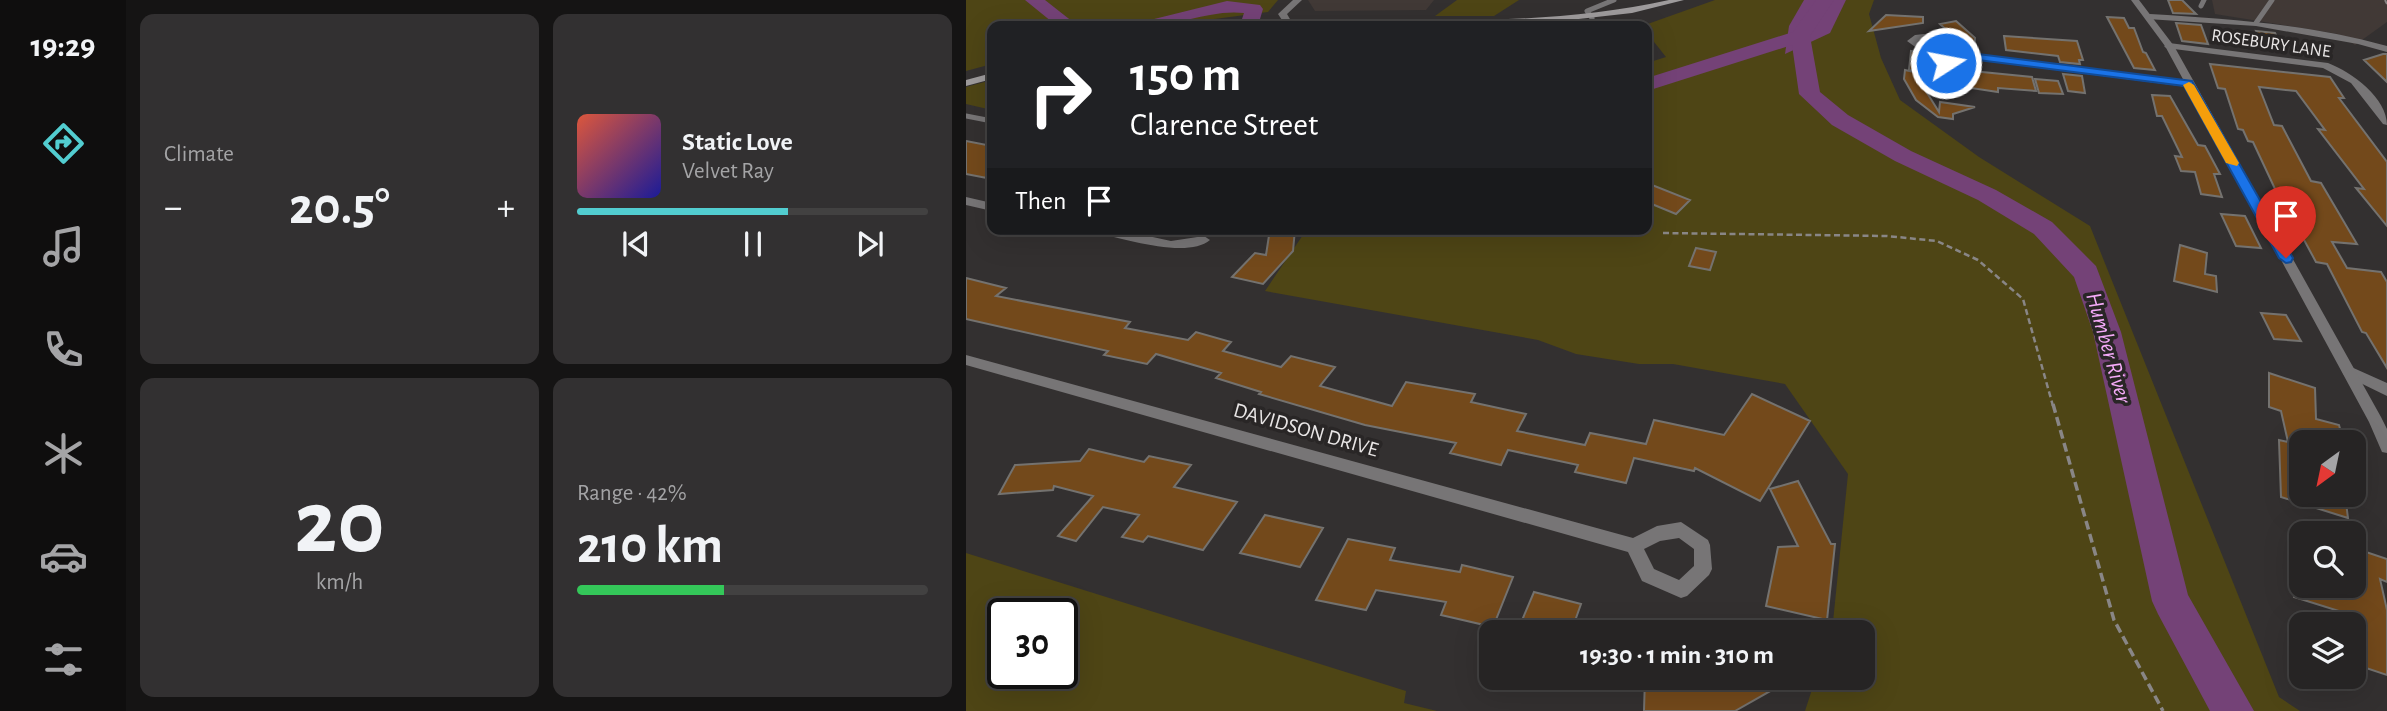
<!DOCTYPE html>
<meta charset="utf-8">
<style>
body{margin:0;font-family:"Alegreya Sans",sans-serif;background:#323031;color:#f1f3f6;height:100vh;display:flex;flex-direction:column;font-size:26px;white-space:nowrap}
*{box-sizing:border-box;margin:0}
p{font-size:23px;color:#a4a4a6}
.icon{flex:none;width:38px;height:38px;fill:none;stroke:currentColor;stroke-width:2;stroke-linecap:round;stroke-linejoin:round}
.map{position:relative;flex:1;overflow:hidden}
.panel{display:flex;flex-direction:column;gap:14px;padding:14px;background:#151414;width:840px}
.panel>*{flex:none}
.top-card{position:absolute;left:21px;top:21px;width:665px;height:214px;border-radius:14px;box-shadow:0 7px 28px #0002,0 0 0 2px #424141;background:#202124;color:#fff;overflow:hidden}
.needle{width:46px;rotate:213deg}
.buttons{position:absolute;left:1323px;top:430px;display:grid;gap:14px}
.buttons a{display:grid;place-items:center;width:77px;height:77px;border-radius:14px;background:#262424;box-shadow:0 7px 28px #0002,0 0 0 2px #424141;font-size:35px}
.speed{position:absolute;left:21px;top:598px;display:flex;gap:14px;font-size:35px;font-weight:700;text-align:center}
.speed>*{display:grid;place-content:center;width:91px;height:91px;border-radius:50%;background:#262424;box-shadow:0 7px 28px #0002,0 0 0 2px #424141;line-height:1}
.speed .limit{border:4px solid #111;border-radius:10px;background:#fff;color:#111}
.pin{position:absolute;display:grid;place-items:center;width:60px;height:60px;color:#fff;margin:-72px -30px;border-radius:50% 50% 50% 0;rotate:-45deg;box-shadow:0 0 7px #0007}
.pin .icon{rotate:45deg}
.me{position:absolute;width:77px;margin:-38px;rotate:79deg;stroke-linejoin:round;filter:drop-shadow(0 0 5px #0008)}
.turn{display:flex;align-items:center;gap:24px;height:147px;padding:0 28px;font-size:32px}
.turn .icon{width:91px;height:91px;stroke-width:2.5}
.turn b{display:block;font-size:49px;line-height:60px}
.then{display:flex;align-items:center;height:66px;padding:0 28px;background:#0003;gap:14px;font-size:26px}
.big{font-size:52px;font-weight:700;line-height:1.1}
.panel .card{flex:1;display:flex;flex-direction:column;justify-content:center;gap:10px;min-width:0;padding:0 24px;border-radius:14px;background:#323031}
.panel .dial{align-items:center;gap:0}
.dial b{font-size:91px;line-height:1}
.song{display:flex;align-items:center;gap:21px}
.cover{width:84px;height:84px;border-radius:10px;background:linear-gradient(135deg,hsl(10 70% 55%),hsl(240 70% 35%))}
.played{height:7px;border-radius:4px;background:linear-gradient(90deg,#52cdd0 60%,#424141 60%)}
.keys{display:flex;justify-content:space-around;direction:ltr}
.heat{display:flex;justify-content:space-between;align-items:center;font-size:38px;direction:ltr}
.charge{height:10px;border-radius:5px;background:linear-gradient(90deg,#34c759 42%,#424141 0)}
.panel .tiles{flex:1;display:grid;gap:14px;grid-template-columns:repeat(2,1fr)}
.trip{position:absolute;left:513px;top:620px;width:396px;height:70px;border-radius:14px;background:#262424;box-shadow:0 7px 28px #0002,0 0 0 2px #424141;font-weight:700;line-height:70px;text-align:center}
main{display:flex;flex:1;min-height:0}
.menu{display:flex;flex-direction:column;width:126px;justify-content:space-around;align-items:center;background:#0f0e0e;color:#a4a4a6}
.menu .icon{width:49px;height:49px}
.menu .on{color:#52cdd0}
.menu b{font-size:32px;color:#f1f3f6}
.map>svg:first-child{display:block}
.built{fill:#413936}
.green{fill:#4e4515;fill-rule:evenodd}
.water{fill:#744277}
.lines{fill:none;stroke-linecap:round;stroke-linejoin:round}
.river{fill:#744277;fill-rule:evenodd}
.building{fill:#73491b;stroke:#74726f;stroke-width:2}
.path-far2{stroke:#898686;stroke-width:2;stroke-dasharray:5 2.5;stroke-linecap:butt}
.path-far1{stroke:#898686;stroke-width:2.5;stroke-dasharray:6 3.5;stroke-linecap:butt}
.path{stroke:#898686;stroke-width:3.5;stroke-dasharray:9 4.5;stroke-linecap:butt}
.service{stroke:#777576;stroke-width:5}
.minor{fill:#777576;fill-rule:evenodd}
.tertiary{fill:#777576;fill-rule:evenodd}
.secondary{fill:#9e9b9c;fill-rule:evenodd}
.route{fill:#1a73e8;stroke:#114b97;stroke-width:2}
.slow{fill:#f59e0b}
.labels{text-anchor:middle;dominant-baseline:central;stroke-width:7;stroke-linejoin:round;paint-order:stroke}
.far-street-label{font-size:18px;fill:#e9e6e6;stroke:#292626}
.street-label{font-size:21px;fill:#e9e6e6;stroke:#292626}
.water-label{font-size:23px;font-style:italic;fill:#f5abf9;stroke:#292626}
</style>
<main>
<nav class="menu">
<b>19:29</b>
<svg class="icon on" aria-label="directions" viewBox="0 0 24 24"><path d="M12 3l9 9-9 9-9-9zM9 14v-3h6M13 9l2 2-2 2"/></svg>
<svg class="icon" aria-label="music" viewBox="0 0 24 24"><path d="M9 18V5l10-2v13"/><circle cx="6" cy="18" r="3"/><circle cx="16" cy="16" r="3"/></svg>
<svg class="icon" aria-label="phone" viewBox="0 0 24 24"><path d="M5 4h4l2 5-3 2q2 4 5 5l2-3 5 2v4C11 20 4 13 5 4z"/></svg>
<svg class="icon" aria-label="climate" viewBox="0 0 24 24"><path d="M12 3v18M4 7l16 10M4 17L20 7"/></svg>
<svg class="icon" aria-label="car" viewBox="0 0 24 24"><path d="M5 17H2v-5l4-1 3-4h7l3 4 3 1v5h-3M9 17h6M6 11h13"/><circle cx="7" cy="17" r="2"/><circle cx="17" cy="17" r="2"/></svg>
<svg class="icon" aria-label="filters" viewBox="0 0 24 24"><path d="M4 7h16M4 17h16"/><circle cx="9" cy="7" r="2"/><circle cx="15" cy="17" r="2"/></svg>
</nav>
<section class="panel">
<div class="tiles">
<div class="card"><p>Climate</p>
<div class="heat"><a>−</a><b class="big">20.5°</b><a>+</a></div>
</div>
<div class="card">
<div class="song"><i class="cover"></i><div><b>Static Love</b><p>Velvet Ray</p></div></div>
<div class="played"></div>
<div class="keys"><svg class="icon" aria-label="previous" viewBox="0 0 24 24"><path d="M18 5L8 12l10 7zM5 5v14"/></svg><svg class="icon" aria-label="pause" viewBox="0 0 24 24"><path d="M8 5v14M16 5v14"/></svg><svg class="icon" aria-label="next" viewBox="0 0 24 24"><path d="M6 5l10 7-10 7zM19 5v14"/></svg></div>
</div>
<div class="card dial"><b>20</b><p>km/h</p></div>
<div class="card"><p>Range · 42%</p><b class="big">210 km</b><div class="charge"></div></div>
</div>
</section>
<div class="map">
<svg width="1421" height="711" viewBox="0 0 1421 711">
<rect width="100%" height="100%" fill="#333030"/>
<path class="built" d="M342,0H468L460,10L349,11Z
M1246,0H1421V22L1389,45L1372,34L1249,14Z"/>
<path class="green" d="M0,0H312L302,12L195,26H26V64L0,71Z
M491,0H553L528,16H469Z
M749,0H908L903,14L915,58L934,100L1013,157L1124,226L1313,697L1334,711H839L850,677H896V632H866L882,474L819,384L707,364H673L610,354L572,340L299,291L341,229H681V63L700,57L681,33V26H676Z
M26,80V110L0,104V87Z
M0,553L440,691L438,703L471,711H0ZM96,614V674H37V614Z"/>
<path class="water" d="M838,0H880L864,33L819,54L823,26Z"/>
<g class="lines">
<path class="river" d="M59,0H79L112,26H91Z
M850,0H868L844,36L854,92L882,115L945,151L1030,190L1086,222L1130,266L1155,332L1222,595L1288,711H1244L1192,614L1186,601L1127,332L1108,277L1068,234L1012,200L929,161L866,125L833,94L826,45L681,91V78L827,32Z
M261,1L294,5L297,9L294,19L285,25L276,19L278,13C242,9 210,28 174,26L176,22Z"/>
</g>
<path class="building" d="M1202,0H1216L1230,14L1207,13Z
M920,15L957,17V23L903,31Z
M1141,17L1158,18L1163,28H1168L1177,52L1180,53L1189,70L1168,68Z
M990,21L1009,38L1008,50L984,47L986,35L974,24Z
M1210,23L1235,25L1242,44L1216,41Z
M1290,31L1309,33L1317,49L1297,47Z
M1038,36L1111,41L1117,60H1113L1114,64L1094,62L1092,56L1040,50Z
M945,51L967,54L964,73L943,70Z
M1417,54H1421V82L1398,60Z
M1244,64L1364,77L1378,98H1373L1421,162V226L1390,188L1398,189L1352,129L1359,130L1330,91L1293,87L1308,125L1316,126L1345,181L1355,183L1391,244L1366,242L1381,268L1415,272L1421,282V368L1400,333L1396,332L1361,264L1350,262L1337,238H1332L1287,142L1282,141L1277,130L1272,129L1259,89L1252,88Z
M939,70L948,72L973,112L974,102L1009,107L987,114V119L972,117L950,100L938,79Z
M1006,71L1066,77L1070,91L1032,88V92L1005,88Z
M1097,74L1116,76L1119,93L1102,91Z
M1069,79L1092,81L1097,94L1073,93Z
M1186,95L1204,96L1232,145L1239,146L1254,174H1248L1256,197L1235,194L1229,172L1215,171L1209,156L1216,157L1196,116H1191Z
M0,141L26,146V179L0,174Z
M681,183L724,200L710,214L681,202Z
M1255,214L1279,216L1295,248L1270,246Z
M304,229H329L327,251L297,284L266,277L289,253L300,255Z
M1214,245L1241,253L1239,274L1250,276L1251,292L1208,281Z
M730,248L750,252L744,270L723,266Z
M0,278L40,288L30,296L164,322L159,328L222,340L230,332L265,342L257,351L315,367L325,356L369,367L354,386L426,406L440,382L509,394L505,402L560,414L551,431L619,445L624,433L680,444L688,420L758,435L786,394L844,421L794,501L729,468L728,471L668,458L660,483L609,472L612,465L542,450L535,465L484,453L490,443L399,425L293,394L295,392L250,378L255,373L190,354L181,364L138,355L142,351L0,319Z
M1295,313L1320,315L1335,341L1308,339Z
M1303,373L1349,388L1350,419L1373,425L1378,443H1335V495H1379L1382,518L1315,497L1313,440L1322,442L1315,411L1303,407Z
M123,449L178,462L183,456L225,465L208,487L271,502L237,550L182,536L177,542L156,537L173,515L137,507L110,541L92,536L127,496L88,486L87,490L33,494L49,465L114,461Z
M832,481L865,544H869L861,620L800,606L812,547L832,546L804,489Z
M299,515L357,528L334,567L274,553Z
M382,539L429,548L424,560L494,572L496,565L547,577L527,627L475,615L480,602L410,590L400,610L350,600Z
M1388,548L1421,559V582L1414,579L1421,610V675L1400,668L1389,616L1328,597L1327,586H1388Z
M568,592L615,604L605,632H551Z
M679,677H829L769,711H678Z"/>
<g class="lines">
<path class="path-far2" d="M1419,0L1421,4"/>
<path class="path-far1" d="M697,233L921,236L971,241L1012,260L1057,299L1087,406"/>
<path class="path" d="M1087,404L1148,620L1197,711"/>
<path class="service" d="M1235,6L1238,0
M626,18L621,11L648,0
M1290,23L1306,0
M0,116L26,121"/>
<path class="minor" d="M327,0H336L321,14L328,26H320L312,14Z
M1184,14C1264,19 1343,24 1421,46V52L1392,44L1290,26L1181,19V15Z
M958,34L966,37L986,53L996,52L1222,81L1227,84L1222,87L996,58L987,59L985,69L988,74L1004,83C1003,85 1000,92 998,93C988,99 971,92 965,85L970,77L979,75L975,69L978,57L968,49H952L941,41L949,35ZM957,40L963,44H957L952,41ZM984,79L994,84L992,88L978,87L975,85L977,81Z
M1203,43L1362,63C1386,72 1421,98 1421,125L1417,124L1385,83L1357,68L1200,48L1198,46Z
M0,197L26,203V211L0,205Z
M125,229H150L205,241L238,236L244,240C222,259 158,239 131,233Z
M0,355L667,538L691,526L715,522L742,540L744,545L746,569L743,575L721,596L715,598L676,581L662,552L0,365ZM713,538L728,549V566L713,580L688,569L678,549L694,541Z
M1383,366L1421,383V396L1378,375L1376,371L1378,367Z"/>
<path class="tertiary" d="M1165,0H1173L1208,46L1415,417L1421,429V453L1416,452L1403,422L1199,46Z"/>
<path class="secondary" d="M703,0H718L666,13L568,24L318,26L322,23C449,18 577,28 703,0Z
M26,73V79L0,86V80Z"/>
</g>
<path class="route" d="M996,52L1226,81L1327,258L1325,262L1320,263L1313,258L1218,86L996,58L987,59L980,66L974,63L980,54Z"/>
<path class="slow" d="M1223,82L1228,85L1273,163L1271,166L1260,163L1217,85Z"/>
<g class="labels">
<g class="far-street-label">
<text transform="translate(1305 44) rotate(8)">ROSEBURY LANE</text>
</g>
<g class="street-label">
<text transform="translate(340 430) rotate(16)">DAVIDSON DRIVE</text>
</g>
<g class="water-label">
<text transform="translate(1142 348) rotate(74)">Humber River</text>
</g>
</g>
</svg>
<div class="buttons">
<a><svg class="needle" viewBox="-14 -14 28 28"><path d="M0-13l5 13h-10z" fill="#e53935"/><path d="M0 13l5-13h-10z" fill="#a4a4a6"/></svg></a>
<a><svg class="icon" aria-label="search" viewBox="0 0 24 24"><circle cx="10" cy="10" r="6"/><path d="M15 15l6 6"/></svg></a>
<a><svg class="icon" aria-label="layers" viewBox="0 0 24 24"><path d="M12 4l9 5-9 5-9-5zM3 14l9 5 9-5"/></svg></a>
</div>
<div class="speed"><div class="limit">30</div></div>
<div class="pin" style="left:1320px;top:258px;background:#d93025"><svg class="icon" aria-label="arrive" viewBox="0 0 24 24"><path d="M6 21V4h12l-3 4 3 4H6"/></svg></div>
<svg class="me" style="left:980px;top:63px" viewBox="-20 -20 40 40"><circle r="17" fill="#1a73e8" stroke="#fff" stroke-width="3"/><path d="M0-11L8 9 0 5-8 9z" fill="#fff"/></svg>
<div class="trip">19:30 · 1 min · 310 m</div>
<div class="top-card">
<div class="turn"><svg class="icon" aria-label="right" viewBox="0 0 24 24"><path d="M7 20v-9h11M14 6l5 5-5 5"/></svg><div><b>150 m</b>Clarence Street</div></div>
<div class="then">Then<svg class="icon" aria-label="arrive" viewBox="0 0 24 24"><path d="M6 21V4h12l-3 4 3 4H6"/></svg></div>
</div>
</div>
</main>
